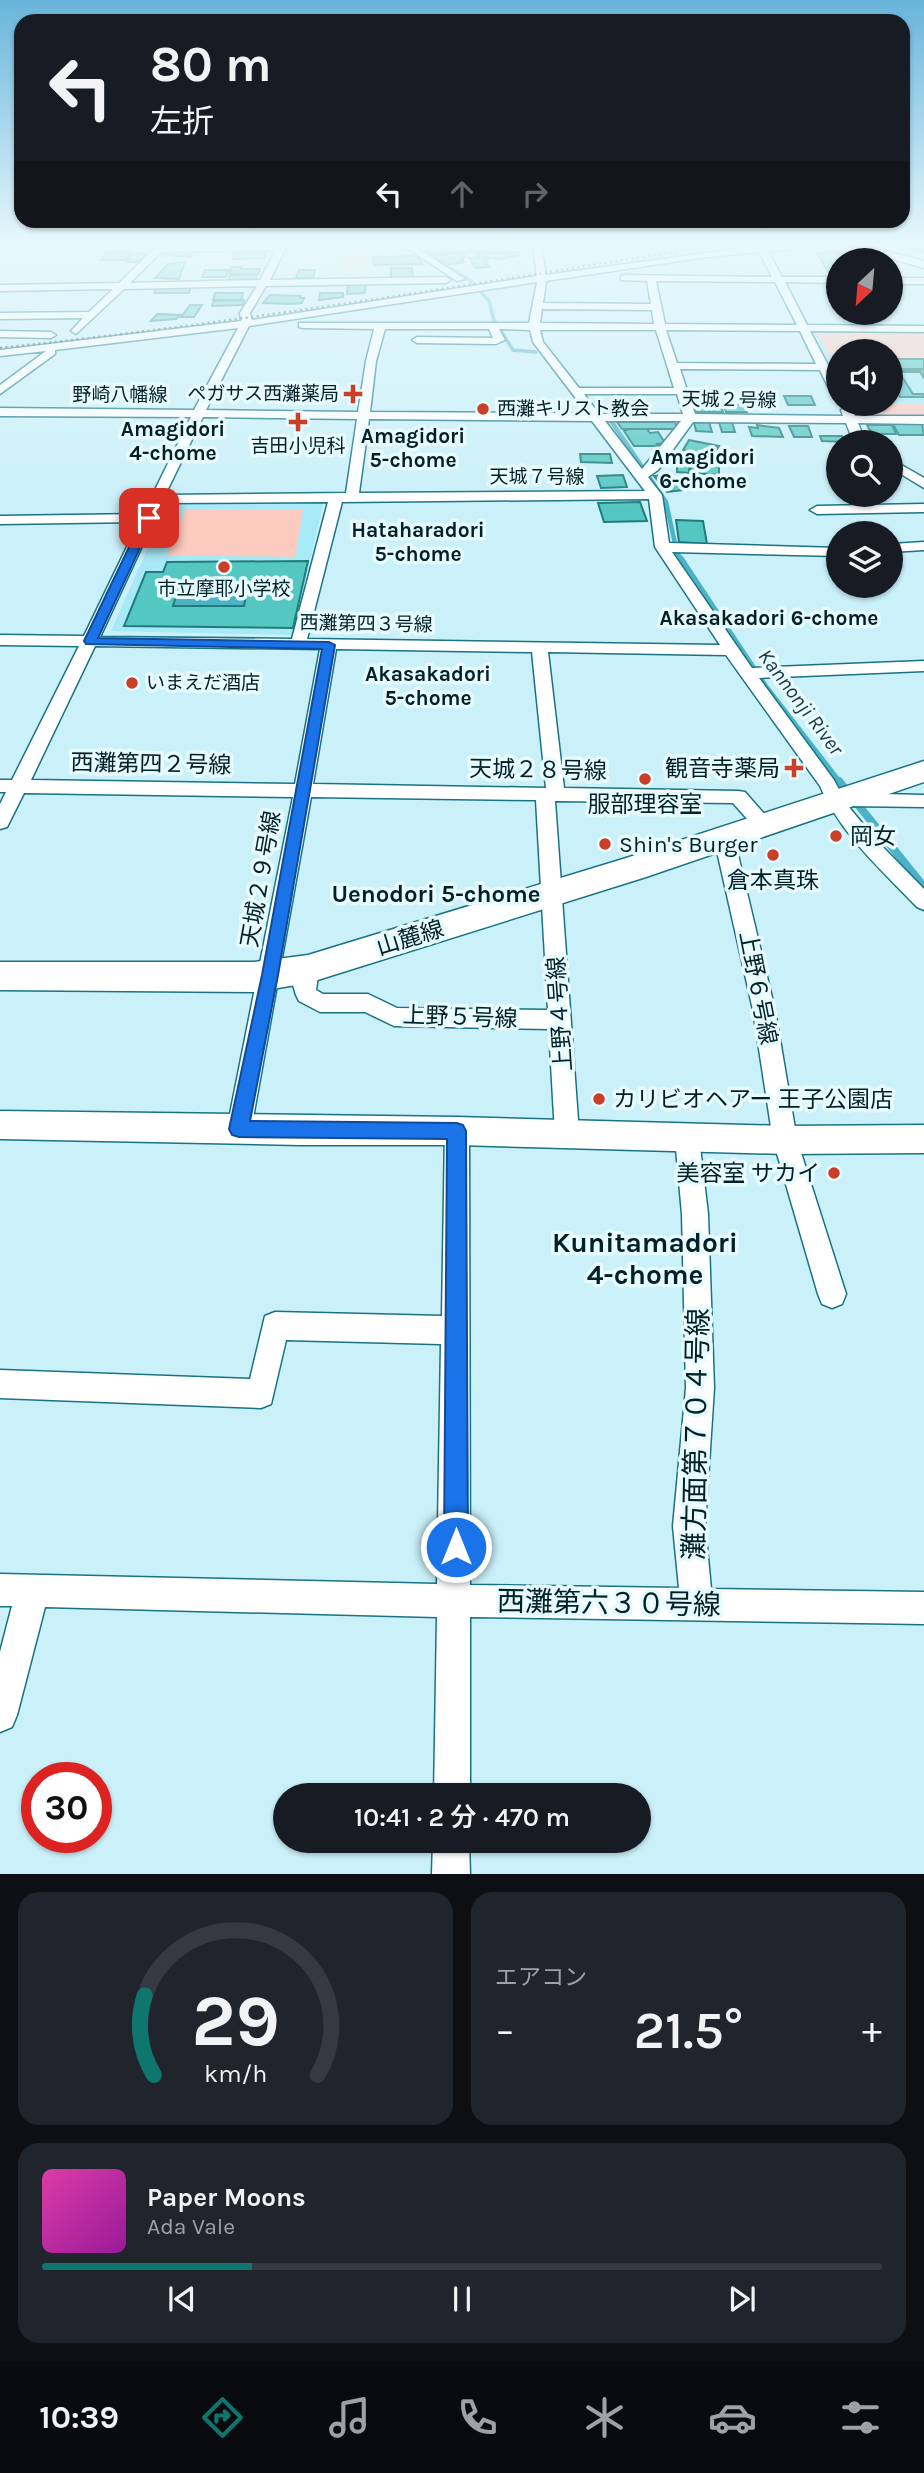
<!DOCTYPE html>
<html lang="ja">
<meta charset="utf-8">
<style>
body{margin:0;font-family:Karla,"Noto Sans JP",sans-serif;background:#20242c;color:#f1f3f6;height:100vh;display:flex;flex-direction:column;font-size:26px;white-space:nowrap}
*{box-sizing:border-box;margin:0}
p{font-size:23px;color:#9ea1a6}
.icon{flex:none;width:38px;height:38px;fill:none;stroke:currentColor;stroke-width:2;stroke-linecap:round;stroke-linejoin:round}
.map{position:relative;height:1874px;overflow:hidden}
.sheet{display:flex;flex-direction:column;gap:18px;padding:18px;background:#0d0f14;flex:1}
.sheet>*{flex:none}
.hud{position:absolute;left:14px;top:14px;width:896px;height:214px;border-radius:21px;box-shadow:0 2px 5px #0004;background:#171b24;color:#f1f3f6;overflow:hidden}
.needle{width:46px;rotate:206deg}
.controls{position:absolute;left:826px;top:248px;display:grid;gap:14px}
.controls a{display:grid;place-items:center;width:77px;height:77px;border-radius:50%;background:#171b24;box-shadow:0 2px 5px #0004;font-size:35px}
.speed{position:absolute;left:21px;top:1762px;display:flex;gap:14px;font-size:35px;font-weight:700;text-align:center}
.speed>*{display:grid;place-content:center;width:91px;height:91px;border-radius:50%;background:#171b24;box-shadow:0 2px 5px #0004;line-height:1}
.speed .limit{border:10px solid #d22;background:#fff;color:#111}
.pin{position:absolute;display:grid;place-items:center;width:60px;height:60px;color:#fff;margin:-30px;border-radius:14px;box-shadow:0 4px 10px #0006}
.me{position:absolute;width:77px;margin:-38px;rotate:0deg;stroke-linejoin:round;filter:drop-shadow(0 0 5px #0008)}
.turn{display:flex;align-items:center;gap:24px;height:147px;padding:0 21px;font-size:32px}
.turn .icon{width:91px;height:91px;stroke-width:2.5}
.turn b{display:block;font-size:49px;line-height:60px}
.lanes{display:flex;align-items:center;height:66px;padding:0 21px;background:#0003;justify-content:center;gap:35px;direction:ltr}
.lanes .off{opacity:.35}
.big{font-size:52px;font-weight:600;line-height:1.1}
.sheet .card{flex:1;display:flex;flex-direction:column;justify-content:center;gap:10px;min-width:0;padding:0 24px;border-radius:21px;background:#20242c}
.sheet .dial{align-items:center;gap:0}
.dial svg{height:182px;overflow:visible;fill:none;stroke:#363941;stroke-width:7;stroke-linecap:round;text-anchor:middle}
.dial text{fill:#f1f3f6;stroke:none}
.song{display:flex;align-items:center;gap:21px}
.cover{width:84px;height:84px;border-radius:10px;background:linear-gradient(135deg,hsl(320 70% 55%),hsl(300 70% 35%))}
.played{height:7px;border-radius:4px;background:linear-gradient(90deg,#0f766e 25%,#363941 25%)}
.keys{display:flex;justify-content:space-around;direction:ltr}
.heat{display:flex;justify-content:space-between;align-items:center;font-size:38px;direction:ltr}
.sheet .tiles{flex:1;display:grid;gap:18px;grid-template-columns:1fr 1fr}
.card:last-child{grid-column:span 2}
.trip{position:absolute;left:273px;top:1783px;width:378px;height:70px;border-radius:35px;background:#171b24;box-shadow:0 2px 5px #0004;font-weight:600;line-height:70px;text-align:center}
.tab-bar{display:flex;height:112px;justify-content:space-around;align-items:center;background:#090b0e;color:#9ea1a6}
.tab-bar .icon{width:49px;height:49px}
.tab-bar .active{color:#0f766e}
.tab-bar b{font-size:32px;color:#f1f3f6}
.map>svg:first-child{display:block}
.built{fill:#a8e9f7}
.green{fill:#fdcabf}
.water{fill:#4cb3c7}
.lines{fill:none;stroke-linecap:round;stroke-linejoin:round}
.stream-far3{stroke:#4cb3c7;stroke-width:3.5}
.stream-far2{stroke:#4cb3c7;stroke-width:4.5}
.stream-far1{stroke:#4cb3c7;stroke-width:6}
.stream{stroke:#4cb3c7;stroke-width:8}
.river{fill:#4cb3c7;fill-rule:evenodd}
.building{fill:#55c7c3;stroke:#207c7a;stroke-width:2;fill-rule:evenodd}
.minor-casing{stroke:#197383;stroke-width:3}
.tertiary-casing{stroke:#197383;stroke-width:3}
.primary-casing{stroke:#197383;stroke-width:3}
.minor{fill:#fff;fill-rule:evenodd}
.tertiary{fill:#fff;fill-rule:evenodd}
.primary{fill:#fff;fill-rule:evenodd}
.rail{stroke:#25474e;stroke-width:2.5;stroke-dasharray:2 3.5;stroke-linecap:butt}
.route{fill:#1a73e8;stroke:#114b97;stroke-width:2}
.poi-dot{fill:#ca3f27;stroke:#e7fafe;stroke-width:2.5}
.labels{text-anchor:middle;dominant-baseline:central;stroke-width:7;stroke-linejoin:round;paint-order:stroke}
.far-poi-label{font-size:19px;fill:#002128;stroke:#e7fafe;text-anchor:start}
.far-street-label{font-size:19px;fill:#002128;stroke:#e7fafe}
.far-neighbourhood-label{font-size:21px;font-weight:bold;fill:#002128;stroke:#e7fafe}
.far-water-label{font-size:21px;font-style:italic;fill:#1b3b41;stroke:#e7fafe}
.street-label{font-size:23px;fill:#002128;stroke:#e7fafe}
.poi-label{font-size:23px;fill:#002128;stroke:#e7fafe;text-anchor:start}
.neighbourhood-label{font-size:24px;font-weight:bold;fill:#002128;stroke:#e7fafe}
.near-neighbourhood-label{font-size:28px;font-weight:bold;fill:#002128;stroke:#e7fafe}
.near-street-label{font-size:28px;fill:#002128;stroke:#e7fafe}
</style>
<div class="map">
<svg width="924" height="1875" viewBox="0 0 924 1875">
<rect width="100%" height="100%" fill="#caf0f9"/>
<path class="built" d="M811,331L924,332V403H891V352H838V379Z
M324,500L293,635L111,631L168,502Z"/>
<path class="green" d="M340,246H402L404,247L382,248L381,256H365L364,268L339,269Z
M817,333L924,334V357H891V352H838V357H830Z
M924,403V417L857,416L853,404Z
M185,509H303L295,557L167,555Z"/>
<path class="water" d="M178,590H247L244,606H173Z"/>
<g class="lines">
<path class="stream-far3" d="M447,267L471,281L489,301L494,320L513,350L536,352"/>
<path class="stream-far2" d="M609,418L666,502L677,553L682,560"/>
<path class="stream-far1" d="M681,559L765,686L840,783"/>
<path class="stream" d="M839,781L924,887"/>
<path class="river" d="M908,246H924V253L911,250Z"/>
</g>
<path class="building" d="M438,246H472L484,248L485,252L429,253L428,249Z
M820,246H838L855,252H824Z
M164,250H193L191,257L161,255Z
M131,251L127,260H101L106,252Z
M235,251H266L265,258L233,259Z
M519,252L520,255L501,259L478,256L477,253Z
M132,253H148L139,262H127Z
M461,253L465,256L462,260L464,262L446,265L432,256Z
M817,253H864L869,261H838V273H829Z
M418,256L422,264L374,265L373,257Z
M485,257L488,260H484L489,267L476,268L469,258Z
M185,262L179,279L155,278L168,264Z
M232,267H241V269H260L259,274H230Z
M391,268H412L413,278H391Z
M205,270H229L226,277H202Z
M299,270H315L313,278H296Z
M230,275H257L256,280H229Z
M348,284H366L365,293L347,294Z
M191,287L189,293H154L156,288Z
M215,293H243L241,300H213Z
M320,293H343V297L319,300Z
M270,295L301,296L300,298H304L302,303L293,304L263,303Z
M244,300L243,305L212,306L214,301Z
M190,305H202L194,317H181Z
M157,314L180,315L176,319L151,321Z
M891,359H924V369H891Z
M891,370H924V378L920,372H899L913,394H924V397H900L891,383Z
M760,396H770L776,410L765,409Z
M784,396H811L815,405H788Z
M693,404H720L723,412H695Z
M723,404L745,405L747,412H726Z
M617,422H675L678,429H622Z
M694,422H709L712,432L696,431Z
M719,422H732L735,432H722Z
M893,424H922L924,435H899Z
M757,425L779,428L783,437L752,436L749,427L758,428Z
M867,425H892L896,434H872Z
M789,426H808L812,437H794Z
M629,429H647L650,433L658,432L665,443L657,444L659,446H634L624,431Z
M820,436H842L845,442L822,441Z
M689,440L719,446L714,454L706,455L683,450Z
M580,454H610L612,463L581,462Z
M677,461L689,462V473L677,472Z
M691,462L719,464V475L691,473Z
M671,474L684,490L667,492L654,476Z
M623,475L627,487L601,488L597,476Z
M640,502L647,521L604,522L598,503Z
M676,520L703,521L707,544L679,542Z
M308,561L293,628L124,626L146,572H163L167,562ZM178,590H247L244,606H173Z"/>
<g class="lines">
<g class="minor-casing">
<path id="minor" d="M157,246H327L323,249H285L270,280L446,277L451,280L446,283L266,286L250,313L252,320L537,276L533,246H541L546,275L757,246H796L792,249L768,251L782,277H838V283L785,282L807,325L924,326V332L810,331L838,384V398L832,395L820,370L680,369L695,414L843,416L841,410L847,406L851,407L855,416H924V424L858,423L866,443H854L846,423L693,422L658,470L648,477L662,495L669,543L838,548V556L672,552L752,668L924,661V671L759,678L834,780L841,793L924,795V807L848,806L877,841L924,889V910L917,907C881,869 841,835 820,786L726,655L548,652L564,788L738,791L745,792L773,824L770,829H756L733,803L555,801L579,1134L576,1142L567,1145L558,1142L555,1134L549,1029L394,1026L365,1012H320L299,1001L296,995L293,985L300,963L308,960L316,963L319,969L316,990L323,994H368L397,1008L548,1010L536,800L311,797L251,1129L248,1137L239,1140L230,1137L227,1129L293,797L24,793L7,827L0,829V804L6,792H0V780H12L79,646L0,645V635L84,636L139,522L0,524V516L143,514L191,417L0,416V408L194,410L238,328L55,350V354L0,394V385L46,351L0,356V350L241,321L240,313L257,286L124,289L76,334L71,331L83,318L0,319V313L89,312L113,289L0,291V285L119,283ZM276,250L260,280L130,283L161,252ZM759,252L772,277L624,275L621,276V280L647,281L651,304L543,303L546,281L700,258ZM656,281L775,282L797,325L665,324ZM537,282L529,323H299V327L303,328L374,329L366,361L358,412L206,410L249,326ZM542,309L652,310L654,324L540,323ZM385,329H489L493,338L417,337L412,340L417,343L496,344L505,340L499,329L530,330L533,342L587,413L370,412L376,361ZM540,330H656L674,388H579L543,342ZM666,330L800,331L816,364L677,363ZM584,394H677L683,414H599ZM203,417L357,419L346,493L165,495ZM369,419L592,421L645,491L359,493ZM605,421H681L642,469ZM649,499L655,547L720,645L307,639L342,502ZM328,502L292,639L100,637L162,503ZM95,646L320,649L295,784L31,780ZM336,649L532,652L546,788L313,784Z
M404,246H414L465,279L457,281Z
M891,278H924V284H891Z
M0,331L51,332L56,335L51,338L0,337Z
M891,459L924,478V488L891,468Z
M924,504V512L817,514L810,510L817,506Z
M924,542V550L891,552V544Z
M724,831L731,833L734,838L775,1010L797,1140L846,1294L842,1304L832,1308L822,1304L818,1294L773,1140L753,1010L714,838L717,833Z
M457,1120L466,1123L469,1131L470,1585L679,1588L673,1526L686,1388L682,1214L675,1138L678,1130L687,1127L696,1130L699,1138L708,1214L714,1388L705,1526L711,1589L924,1592V1624L470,1617V1796H434L437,1617L45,1607L17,1715L12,1727L0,1732V1652L12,1606H0V1574L437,1584L441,1344L286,1340L271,1404L261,1408L0,1398V1370L250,1379L265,1316L275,1312L442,1316L445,1131L448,1123Z
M433,1841H469L470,1875H432Z"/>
</g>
<g class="tertiary-casing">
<path id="tertiary" d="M847,246H864L924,261V268Z
M0,1111L457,1117L785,1126L924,1125V1153L785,1154L457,1145H300L0,1139Z"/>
</g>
<g class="primary-casing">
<path id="primary" d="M924,761V782L646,877L308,983L254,992L0,990V962H254L308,955L623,859Z"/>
</g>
<use href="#minor" class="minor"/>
<use href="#tertiary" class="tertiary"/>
<use href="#primary" class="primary"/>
<path class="rail" d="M0,348C239,323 475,284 712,246"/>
</g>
<linearGradient id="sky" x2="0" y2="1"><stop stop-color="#69b4db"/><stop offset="0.48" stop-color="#e7f8fc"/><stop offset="1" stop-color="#e7f8fc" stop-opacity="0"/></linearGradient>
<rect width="924" height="508" fill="url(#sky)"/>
<path class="route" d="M149,515L154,518L98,638L329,642L335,645L278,975L250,1121L457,1123L463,1125L466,1131L468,1547L464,1556L456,1559L447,1556L444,1547L447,1139L239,1137L232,1135L229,1129L262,975L322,649L86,644L84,641L143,518Z"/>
<g class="poi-dot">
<path d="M349.5 383.5h7v7h7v7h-7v7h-7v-7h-7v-7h7z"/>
<circle cx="483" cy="409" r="7"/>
<path d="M294.5 411.5h7v7h7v7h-7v7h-7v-7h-7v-7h7z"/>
<circle cx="224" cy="567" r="7"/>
<circle cx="132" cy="683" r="7"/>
<path d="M790.5 757.5h7v7h7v7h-7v7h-7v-7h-7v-7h7z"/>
<circle cx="645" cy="779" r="7"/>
<circle cx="836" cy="836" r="7"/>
<circle cx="605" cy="844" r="7"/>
<circle cx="773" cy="855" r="7"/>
<circle cx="599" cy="1099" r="7"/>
<circle cx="834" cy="1173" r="7"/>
</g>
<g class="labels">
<g class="far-poi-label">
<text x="339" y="394" text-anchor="end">ペガサス西灘薬局</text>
<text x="497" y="409">西灘キリスト教会</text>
<text x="298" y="446" text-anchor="middle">吉田小児科</text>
<text x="224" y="589" text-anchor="middle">市立摩耶小学校</text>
<text x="146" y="683">いまえだ酒店</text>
</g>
<g class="far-street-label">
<text x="120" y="395">野崎八幡線</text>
<text transform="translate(729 400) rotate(1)">天城２号線</text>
<text x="537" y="477">天城７号線</text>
<text transform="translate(366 624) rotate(1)">西灘第四３号線</text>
</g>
<g class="far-neighbourhood-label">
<text x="173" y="429">Amagidori<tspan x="173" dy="24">4-chome</tspan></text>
<text x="413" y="436">Amagidori<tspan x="413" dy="24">5-chome</tspan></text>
<text x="703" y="457">Amagidori<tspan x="703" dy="24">6-chome</tspan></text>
<text x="418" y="530">Hataharadori<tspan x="418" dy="24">5-chome</tspan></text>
<text x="769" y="618">Akasakadori 6-chome</text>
<text x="428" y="674">Akasakadori<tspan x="428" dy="24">5-chome</tspan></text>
</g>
<g class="far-water-label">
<text transform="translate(801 702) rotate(53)">Kannonji River</text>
</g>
<g class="street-label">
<text transform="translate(151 764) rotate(1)">西灘第四２号線</text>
<text transform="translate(538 770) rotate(1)">天城２８号線</text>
<text transform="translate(261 879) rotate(-80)">天城２９号線</text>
<text transform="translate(410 938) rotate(-17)">山麓線</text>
<text transform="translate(758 988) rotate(79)">上野６号線</text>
<text transform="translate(560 1014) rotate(-94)">上野４号線</text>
<text transform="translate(460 1017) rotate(2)">上野５号線</text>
</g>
<g class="poi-label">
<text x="780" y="768" text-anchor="end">観音寺薬局</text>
<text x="645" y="804" text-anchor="middle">服部理容室</text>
<text x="850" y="836">岡女</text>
<text x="619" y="844">Shin's Burger</text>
<text x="773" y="880" text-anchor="middle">倉本真珠</text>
<text x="613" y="1099">カリビオヘアー 王子公園店</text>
<text x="820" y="1173" text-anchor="end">美容室 サカイ</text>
</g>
<g class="neighbourhood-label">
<text x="436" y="894">Uenodori 5-chome</text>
</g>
<g class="near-neighbourhood-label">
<text x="645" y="1242">Kunitamadori<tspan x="645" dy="32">4-chome</tspan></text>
</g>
<g class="near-street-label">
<text transform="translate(696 1434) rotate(-89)">灘方面第７０４号線</text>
<text transform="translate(609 1603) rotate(1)">西灘第六３０号線</text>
</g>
</g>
</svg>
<div class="controls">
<a><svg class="needle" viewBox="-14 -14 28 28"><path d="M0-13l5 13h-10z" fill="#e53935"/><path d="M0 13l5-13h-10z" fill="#9ea1a6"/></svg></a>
<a><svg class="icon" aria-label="sound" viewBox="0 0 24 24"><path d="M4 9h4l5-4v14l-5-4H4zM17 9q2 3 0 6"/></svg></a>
<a><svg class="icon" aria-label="search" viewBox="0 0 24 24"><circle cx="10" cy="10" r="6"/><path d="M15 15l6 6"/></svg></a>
<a><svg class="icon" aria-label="layers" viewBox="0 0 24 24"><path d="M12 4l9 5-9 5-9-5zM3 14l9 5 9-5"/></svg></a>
</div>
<div class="speed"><div class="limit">30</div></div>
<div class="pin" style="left:149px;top:518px;background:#d93025"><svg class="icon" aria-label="arrive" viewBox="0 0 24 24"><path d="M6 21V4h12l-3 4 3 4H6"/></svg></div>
<svg class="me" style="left:456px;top:1547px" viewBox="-20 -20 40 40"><circle r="17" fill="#1a73e8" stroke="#fff" stroke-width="3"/><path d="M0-11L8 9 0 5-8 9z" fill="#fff"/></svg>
<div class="trip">10:41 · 2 分 · 470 m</div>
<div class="hud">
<div class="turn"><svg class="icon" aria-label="left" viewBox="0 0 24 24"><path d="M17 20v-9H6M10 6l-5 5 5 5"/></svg><div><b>80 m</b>左折</div></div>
<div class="lanes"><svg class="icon" aria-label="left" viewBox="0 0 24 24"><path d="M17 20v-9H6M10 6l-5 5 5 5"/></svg><svg class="icon off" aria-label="ahead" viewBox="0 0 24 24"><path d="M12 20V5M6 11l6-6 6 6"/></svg><svg class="icon off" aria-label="right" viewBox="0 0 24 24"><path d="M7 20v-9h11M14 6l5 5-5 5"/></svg></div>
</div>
</div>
<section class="sheet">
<div class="tiles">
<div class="card dial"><svg viewBox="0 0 100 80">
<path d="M14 69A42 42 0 1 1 86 69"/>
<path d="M14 69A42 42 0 0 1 10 34" stroke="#0f766e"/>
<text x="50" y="56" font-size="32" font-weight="700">29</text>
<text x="50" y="72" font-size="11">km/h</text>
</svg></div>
<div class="card"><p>エアコン</p>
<div class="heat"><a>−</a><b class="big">21.5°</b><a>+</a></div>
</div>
<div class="card">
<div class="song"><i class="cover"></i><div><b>Paper Moons</b><p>Ada Vale</p></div></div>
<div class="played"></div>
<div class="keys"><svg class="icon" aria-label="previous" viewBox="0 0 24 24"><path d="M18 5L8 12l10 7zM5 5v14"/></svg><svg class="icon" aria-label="pause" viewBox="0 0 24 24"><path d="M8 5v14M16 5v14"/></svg><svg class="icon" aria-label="next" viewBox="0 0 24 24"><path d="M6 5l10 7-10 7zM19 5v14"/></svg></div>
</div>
</div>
</section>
<nav class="tab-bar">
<b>10:39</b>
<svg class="icon active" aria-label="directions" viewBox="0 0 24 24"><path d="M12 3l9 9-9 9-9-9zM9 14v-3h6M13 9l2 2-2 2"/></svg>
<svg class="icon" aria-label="music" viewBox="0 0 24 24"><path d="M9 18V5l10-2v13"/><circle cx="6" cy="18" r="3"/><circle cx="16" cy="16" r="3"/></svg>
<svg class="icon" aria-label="phone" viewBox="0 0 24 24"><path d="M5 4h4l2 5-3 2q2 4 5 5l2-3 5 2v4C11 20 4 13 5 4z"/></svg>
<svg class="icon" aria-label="climate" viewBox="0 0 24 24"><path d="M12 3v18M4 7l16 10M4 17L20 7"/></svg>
<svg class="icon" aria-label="car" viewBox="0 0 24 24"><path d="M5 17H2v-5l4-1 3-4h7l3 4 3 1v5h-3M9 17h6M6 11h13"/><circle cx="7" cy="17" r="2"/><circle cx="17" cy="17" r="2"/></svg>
<svg class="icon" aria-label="filters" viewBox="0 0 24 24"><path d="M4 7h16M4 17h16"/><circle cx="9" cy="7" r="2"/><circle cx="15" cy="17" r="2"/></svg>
</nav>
